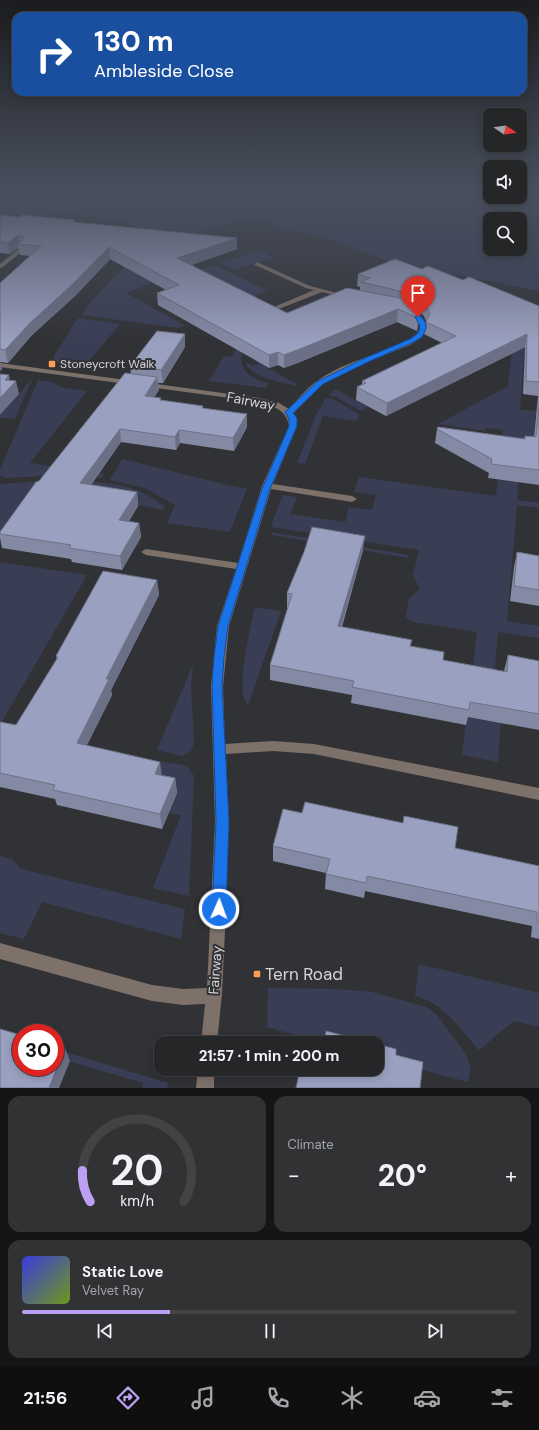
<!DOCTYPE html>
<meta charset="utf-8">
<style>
body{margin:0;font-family:"DM Sans",sans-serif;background:#313234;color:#f1f3f6;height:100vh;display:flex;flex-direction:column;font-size:15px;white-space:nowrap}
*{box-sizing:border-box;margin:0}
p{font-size:13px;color:#a3a5a8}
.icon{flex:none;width:22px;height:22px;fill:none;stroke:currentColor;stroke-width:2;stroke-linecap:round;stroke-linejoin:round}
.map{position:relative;height:1088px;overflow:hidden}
.drawer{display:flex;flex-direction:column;gap:8px;padding:8px;background:#141516;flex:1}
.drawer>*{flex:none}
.guide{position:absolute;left:12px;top:12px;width:515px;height:84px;border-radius:12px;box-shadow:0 2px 10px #0003,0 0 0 1px #424345;background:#1a4fa0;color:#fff;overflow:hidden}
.needle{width:26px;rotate:103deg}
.controls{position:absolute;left:483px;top:108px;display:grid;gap:8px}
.controls a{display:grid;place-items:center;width:44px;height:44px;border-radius:8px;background:#252628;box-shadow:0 2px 10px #0003,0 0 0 1px #424345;font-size:20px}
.speed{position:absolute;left:12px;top:1024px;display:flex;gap:8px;font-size:20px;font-weight:700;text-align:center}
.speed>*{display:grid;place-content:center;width:52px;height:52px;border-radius:50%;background:#252628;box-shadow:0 2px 10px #0003,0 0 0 1px #424345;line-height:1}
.speed .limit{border:6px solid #d22;background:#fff;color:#111}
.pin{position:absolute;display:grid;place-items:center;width:34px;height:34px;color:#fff;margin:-41px -17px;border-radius:50% 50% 50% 0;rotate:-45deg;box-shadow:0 0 4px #0007}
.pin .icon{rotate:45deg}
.me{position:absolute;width:44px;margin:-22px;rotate:2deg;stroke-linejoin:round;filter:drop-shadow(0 0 3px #0008)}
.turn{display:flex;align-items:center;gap:14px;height:84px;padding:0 16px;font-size:18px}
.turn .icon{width:52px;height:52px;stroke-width:2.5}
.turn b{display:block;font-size:28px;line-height:34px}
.big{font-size:30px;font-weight:700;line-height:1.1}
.drawer .widget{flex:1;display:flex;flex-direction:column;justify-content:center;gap:6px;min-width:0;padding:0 14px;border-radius:12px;background:#313234}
.drawer .dial{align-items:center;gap:0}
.dial svg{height:104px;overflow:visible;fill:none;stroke:#424345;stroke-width:7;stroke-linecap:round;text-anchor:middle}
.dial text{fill:#f1f3f6;stroke:none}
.song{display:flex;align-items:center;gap:12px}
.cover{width:48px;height:48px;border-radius:6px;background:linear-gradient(135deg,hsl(240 70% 55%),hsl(80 70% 35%))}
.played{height:4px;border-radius:2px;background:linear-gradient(90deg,#bca0f2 30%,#424345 30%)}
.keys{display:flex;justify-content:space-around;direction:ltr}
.heat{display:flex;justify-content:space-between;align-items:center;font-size:22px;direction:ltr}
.drawer .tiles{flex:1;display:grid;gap:8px;grid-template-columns:1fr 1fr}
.widget:last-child{grid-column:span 2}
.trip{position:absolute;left:154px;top:1036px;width:230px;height:40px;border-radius:12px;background:#252628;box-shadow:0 2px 10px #0003,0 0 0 1px #424345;font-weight:700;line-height:40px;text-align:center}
.menu{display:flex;height:64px;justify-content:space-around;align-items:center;background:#0f0f10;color:#a3a5a8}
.menu .icon{width:28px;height:28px}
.menu .selected{color:#bca0f2}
.menu b{font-size:18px;color:#f1f3f6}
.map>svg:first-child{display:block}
.green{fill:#3a3e55;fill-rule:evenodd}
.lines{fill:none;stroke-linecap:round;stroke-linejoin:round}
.minor{fill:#7e7169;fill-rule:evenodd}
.wall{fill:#848aa4}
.shaded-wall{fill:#6c7086}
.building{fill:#9aa0bf;stroke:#6c7086}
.route{fill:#1a73e8;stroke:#114b97}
.poi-dot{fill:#fc9d53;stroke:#313236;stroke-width:1.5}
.labels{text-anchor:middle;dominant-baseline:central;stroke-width:4;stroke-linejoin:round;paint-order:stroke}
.far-poi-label{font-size:12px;fill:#d5d5d7;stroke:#313236;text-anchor:start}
.street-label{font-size:14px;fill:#d5d5d7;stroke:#313236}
.near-poi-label{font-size:17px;fill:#d5d5d7;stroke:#313236;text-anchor:start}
</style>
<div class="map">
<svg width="539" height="1088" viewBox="0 0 539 1088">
<rect width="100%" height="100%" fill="#313236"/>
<path class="green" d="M0,190H490V197H520V190H539V291L405,265L381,259L338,241L285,229L256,217L187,234L146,232L131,224L93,216L52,212L44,215H33L0,224ZM490,219H520V249H490Z
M258,250L273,257L235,270L220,263Z
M133,260L168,277L126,293L184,325L178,328L81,315C97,294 113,276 133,260Z
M215,265L268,291L247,299L195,272Z
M78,318L120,324L85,366L53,362L54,356Z
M242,339C241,366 238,375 269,383L266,388L209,381L224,356L232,357Z
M530,344L524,351L520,410L539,411V415H535L534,445L521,449L517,500L539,503V508L517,505L507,621L539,626V638L498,632L493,690L503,692L498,762L462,755L477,632L413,622L406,617L409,599L420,589L413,575L419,550L272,527L273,520L283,495L297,497L290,514L345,522L349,507L372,510L376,495L354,492L359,477L496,496L503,430L486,428V431L438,424L508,386L512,350L523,349Z
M246,362L253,366L259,363L298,385L296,386C278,381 259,380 247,366Z
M32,379L15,419L0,418V415Z
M38,380L52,382L63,388L87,391L30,463L104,474L101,478L45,476L6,478L0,476V470Z
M336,389L368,407L361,411L336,397L328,395Z
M326,398L333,399L359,414L357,421L323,416L305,464L297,463L316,415Z
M122,459L236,487L247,488L230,532L167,523L175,505L145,488L110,480Z
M43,481C74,482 112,478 141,492C150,496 157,501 165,507L163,510L122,502L37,496L24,498L0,532V484Z
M271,532L409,555L408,558L272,535Z
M0,562L87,575L0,725Z
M255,607L281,611L248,705C234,694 251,625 255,607Z
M193,664L191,686L194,743L191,751L183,756L157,750Z
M159,761L187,766L194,776L189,896L153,888L181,815L169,813L177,793L154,775Z
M0,856L12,859L21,869L185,909L181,939L42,902L24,939L0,933Z
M419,964L539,993V1027L514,1021L479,1050C461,1030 443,1002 415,996Z
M268,988L336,989L372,992L426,1007L437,1015L466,1054L471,1068L468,1082L377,1058V1043H322L267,1027Z
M55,1049L168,1083L167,1088H142L143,1083L55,1057Z"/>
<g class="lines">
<path class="minor" d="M20,248L25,249L3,267L0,268V264Z
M257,262L310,286L349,296L346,298L322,292L271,312H267V310L314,290L306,288L255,265L254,264Z
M409,308L418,313L426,323V330L420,338L410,345L357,366L329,380L318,388L293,414L297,426L273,484L352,496L357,499L352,502L271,489L229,626L223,686L225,744L273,741L314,744L539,788V800L314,754L273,751L226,754L229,822L226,909L222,994L217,1043H201L205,1004L183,1005L152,1001L0,959V943L152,985L183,989L207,988L215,822L211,686L217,626L236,569L146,555L141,552L146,549L238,563L262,486L289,426C287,410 273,406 259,402L0,367V363L259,398L279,403L289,409C298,399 306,389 317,381C336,367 359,360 381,352C391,347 412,343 418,332C423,321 411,316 406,310Z
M198,1069H214V1088H196Z"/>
</g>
<path class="wall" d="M0,215L237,238V249L191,265L287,313L360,290V287L357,286L358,274L422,269L463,280L539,306V485L488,478L489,473L435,443L437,429L524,439L525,436L534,437L538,396L523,394L525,347L386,416L356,400L357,387L362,384V381L442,343L424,334L426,321L424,316L420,313L417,331L397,322L300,362L284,368L278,365L269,368L158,305L157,293L166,290L110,259L76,295L31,336L8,363L0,362L2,369L0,371V283L30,256L20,255L18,248L10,254L0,253Z
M185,347L163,383H158L159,390L154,397L161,400L203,406V408L247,427L234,451L180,443L176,450L121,442L91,485L137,492L138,506L129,521L139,523L141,537L122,570L72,562L71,559L2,548L0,538V532L39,481L131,373L130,366Z
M363,550L342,627L411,646L443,660L504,671L508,655L539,661V730L468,717L466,725L351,703L352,695L270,680V665L288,608H287V593Z
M517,552L539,556V606L510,601L514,567Z
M157,580L159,595L111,690L112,695L87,745L161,775L175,778L177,793L162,829L57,805L55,799L0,787V722L16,725L57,660L56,656Z
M273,846L455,848L539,866V939L531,937L532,926L365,891L364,898L325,889L326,873L273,861Z"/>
<path class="shaded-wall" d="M18,235L20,244H18V248L10,254L8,243Z
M237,238V249L178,270L177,258Z
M109,247L110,259L76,295L31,336L8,363L5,350L29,324Z
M398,309L397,322L300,362L284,368V355Z
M420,313L417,331L418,318Z
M185,334V347L163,383L161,370Z
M527,334L525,347L386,416L387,403Z
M278,352V365L269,368V355Z
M0,360L2,369L0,371Z
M9,375L11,386L16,381L19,394L0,415V398L5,380Z
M157,377L159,390L147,409L145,396Z
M247,414V427L234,451L233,438Z
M120,429L121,442L82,497L80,483Z
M179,430L180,443L176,450L175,437Z
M137,492L138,506L121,534L119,520Z
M139,523L141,537L122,570L120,556Z
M365,536L363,550L337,641L338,626Z
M157,580L159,595L111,690L112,695L80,758L77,743L106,679Z
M160,762L162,777L155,774Z
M175,778L177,793L162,829L160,814Z
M65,1048L70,1061L59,1088H49Z"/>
<path class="building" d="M0,215L19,217L22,215L75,220L73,222L237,238L177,258L287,313L347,288L400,298L414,305L420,313L418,318L398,309L300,349L284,355L278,352L269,355L157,293L179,285L109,247L74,283L29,324L5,350L0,349V283L41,246L18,244L25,238L18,235L8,243L0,242Z
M395,259L422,269L428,266L463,280L469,277L539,306V382L526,381L527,334L387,403L357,387L366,383L362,381L456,336L426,322L430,313L425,303L411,295L392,289L361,282L370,278L358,274Z
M157,331L185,334L161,370L130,366Z
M125,373L157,377L145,396L161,398L160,400L203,406L202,408L247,414L233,438L179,430L175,437L120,429L80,483L137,492L119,520L139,523L120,556L69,548L71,545L0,534V532L36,482L39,481Z
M0,374L9,375L5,380L16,381L0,398Z
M539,406V470L491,464L492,459L437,429L438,427L525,439V436L536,437Z
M312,527L365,536L338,626L412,640L410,646L444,652L443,660L507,672L508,655L539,661V714L470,702L469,710L352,687L354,681L270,665L292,594L287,593L304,552Z
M517,552L539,556V590L514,586Z
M103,571L157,580L106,679H109L77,743L160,762L155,774L175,778L160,814L53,790L55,785L0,773V722L16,725L58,657L56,656Z
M305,802L403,823L404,816L458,827L455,848L539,866V923L537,922V912L367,876L366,883L326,874L330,859L273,846L283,809L302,813Z
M0,1029L21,1035V1067H55V1045L65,1048L49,1088H0Z
M326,1031L373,1043H324Z
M377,1044L396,1049V1055L423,1062L420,1088H296L300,1069H377Z"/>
<linearGradient id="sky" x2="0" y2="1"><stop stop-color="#1b1c1e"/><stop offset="0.55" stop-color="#484f5d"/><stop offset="1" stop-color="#484f5d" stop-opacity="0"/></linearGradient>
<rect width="539" height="343" fill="url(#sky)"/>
<path class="route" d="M418,315L421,316L426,324V329L422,337L414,342L370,361L323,384L293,413L297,418V426L270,489L228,626L224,657L222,686L229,822L226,909L224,914L219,916L214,914L212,909L216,822L212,686L214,657L218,626L262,489L289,426V419L285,412L318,381L365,358L410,339L417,334L420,329L419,324L415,317Z"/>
<g class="poi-dot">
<rect x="48" y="360" width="8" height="8" rx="2"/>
<rect x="253" y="970" width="8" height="8" rx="2"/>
</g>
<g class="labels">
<g class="far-poi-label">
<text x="60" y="364">Stoneycroft Walk</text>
</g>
<g class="street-label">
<text transform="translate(251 401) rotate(11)">Fairway</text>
<text transform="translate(215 970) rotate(-86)">Fairway</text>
</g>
<g class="near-poi-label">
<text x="265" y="974">Tern Road</text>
</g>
</g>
</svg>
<div class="controls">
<a><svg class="needle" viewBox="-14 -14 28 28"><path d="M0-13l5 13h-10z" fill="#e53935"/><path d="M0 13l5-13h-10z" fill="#a3a5a8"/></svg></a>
<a><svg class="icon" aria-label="sound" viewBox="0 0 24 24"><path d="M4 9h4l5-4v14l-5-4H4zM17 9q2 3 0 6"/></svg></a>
<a><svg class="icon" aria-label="search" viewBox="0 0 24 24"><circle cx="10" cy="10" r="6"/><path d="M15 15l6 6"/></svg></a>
</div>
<div class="speed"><div class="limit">30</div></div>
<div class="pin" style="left:418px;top:317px;background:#d93025"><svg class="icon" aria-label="arrive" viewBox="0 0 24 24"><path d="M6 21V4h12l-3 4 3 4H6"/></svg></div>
<svg class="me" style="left:219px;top:909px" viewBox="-20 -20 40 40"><circle r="17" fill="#1a73e8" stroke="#fff" stroke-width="3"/><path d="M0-11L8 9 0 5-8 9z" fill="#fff"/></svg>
<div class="trip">21:57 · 1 min · 200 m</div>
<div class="guide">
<div class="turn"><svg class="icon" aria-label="right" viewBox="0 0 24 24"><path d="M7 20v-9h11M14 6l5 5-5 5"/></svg><div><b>130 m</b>Ambleside Close</div></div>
</div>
</div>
<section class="drawer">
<div class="tiles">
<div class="widget dial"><svg viewBox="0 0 100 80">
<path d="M14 69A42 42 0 1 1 86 69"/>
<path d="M14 69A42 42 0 0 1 8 45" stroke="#bca0f2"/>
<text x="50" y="56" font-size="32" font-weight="700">20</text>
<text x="50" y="72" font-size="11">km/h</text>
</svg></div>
<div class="widget"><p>Climate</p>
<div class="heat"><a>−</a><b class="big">20°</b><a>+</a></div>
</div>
<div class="widget">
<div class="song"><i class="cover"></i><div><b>Static Love</b><p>Velvet Ray</p></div></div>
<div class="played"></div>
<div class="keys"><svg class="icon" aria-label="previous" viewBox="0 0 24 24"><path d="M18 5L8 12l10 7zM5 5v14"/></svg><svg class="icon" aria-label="pause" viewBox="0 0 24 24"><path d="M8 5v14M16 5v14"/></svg><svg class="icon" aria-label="next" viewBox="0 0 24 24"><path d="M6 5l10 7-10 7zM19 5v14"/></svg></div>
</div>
</div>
</section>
<nav class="menu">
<b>21:56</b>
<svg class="icon selected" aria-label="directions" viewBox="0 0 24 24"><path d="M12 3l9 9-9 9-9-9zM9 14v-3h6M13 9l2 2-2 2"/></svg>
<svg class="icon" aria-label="music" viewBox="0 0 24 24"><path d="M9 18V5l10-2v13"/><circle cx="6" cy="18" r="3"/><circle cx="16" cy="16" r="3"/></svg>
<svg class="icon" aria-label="phone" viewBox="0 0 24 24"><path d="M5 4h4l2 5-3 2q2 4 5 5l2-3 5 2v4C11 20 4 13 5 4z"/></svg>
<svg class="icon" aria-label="climate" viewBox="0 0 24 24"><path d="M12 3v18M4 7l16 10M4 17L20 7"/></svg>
<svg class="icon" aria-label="car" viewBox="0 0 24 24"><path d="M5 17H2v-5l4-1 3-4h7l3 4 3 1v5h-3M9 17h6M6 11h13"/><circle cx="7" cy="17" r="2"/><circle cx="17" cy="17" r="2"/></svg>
<svg class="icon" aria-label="filters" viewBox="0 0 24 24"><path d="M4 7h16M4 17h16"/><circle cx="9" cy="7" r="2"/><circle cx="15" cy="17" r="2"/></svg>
</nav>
